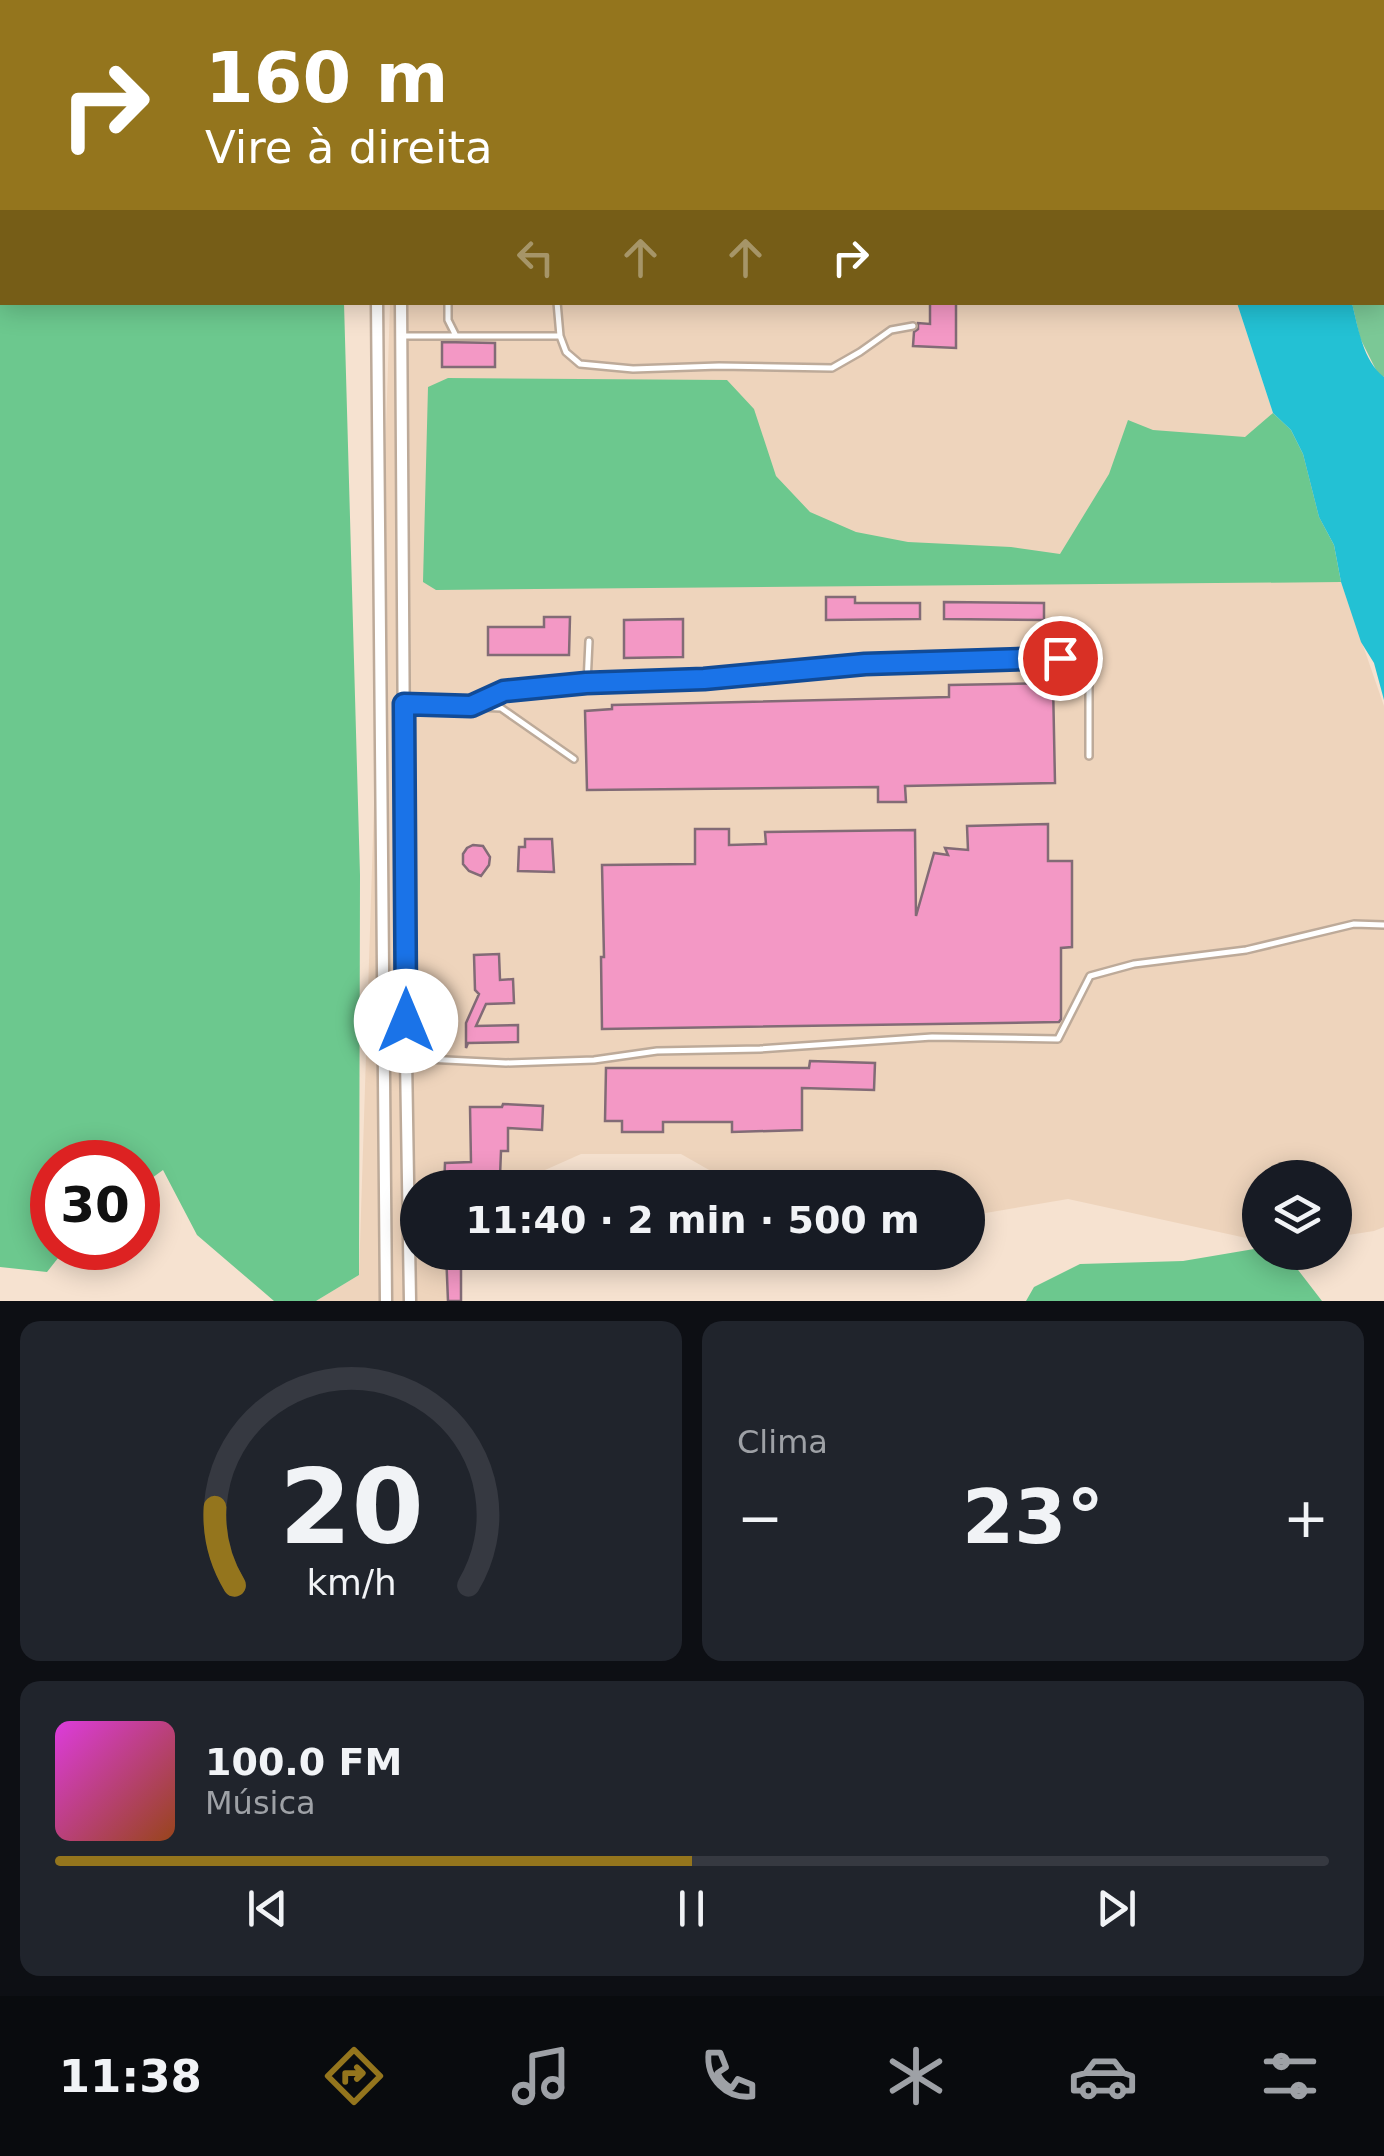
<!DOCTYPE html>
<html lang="pt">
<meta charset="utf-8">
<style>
body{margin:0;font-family:"DejaVu Sans",sans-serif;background:#20242c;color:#f1f3f6;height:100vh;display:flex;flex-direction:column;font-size:38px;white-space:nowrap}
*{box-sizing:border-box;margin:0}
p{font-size:32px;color:#9ea1a6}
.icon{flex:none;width:55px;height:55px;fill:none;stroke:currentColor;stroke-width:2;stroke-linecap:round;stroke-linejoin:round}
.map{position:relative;height:1301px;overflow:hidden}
.details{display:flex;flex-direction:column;gap:20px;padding:20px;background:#0d0f14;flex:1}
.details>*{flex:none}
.hud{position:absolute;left:0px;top:0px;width:1385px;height:305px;box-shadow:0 5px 25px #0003;background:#94751d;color:#fff;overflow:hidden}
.controls{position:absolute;left:1242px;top:1160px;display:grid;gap:20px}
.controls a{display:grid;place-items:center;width:110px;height:110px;border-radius:50%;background:#171b24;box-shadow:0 5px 25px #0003;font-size:50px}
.speed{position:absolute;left:30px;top:1140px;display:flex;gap:20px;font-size:50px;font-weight:700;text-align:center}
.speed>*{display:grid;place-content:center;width:130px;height:130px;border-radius:50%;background:#171b24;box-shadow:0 5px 25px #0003;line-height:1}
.speed .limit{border:15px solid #d22;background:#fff;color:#111}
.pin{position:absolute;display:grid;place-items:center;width:85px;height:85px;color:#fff;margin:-42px;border:5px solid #fff;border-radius:50%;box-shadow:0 2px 10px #0007}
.me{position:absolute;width:110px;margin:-55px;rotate:0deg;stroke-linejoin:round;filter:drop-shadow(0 0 8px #0008)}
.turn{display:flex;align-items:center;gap:35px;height:210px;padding:0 40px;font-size:45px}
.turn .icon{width:130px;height:130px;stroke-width:2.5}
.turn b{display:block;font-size:70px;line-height:85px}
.lanes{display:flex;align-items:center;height:95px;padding:0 40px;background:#0003;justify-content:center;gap:50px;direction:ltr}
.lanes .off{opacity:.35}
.big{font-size:75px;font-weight:600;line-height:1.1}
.details .card{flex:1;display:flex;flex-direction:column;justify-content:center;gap:15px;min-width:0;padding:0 35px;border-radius:20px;background:#20242c}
.details .dial{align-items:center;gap:0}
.dial svg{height:260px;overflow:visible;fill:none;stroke:#363941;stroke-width:7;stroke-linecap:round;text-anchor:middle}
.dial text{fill:#f1f3f6;stroke:none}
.song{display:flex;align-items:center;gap:30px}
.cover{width:120px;height:120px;border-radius:15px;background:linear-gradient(135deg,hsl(300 70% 55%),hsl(20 70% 35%))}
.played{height:10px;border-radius:5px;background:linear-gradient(90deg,#94751d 50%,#363941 50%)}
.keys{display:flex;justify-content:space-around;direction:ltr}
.heat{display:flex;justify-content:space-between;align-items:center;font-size:55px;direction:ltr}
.details .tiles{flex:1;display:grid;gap:20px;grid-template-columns:1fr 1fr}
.card:last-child{grid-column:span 2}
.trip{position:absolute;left:400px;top:1170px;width:585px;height:100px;border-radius:50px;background:#171b24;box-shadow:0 5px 25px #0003;font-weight:600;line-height:100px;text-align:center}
.menu{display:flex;height:160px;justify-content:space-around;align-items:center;background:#090b0e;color:#9ea1a6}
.menu .icon{width:70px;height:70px}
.menu .on{color:#94751d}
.menu b{font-size:45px;color:#f1f3f6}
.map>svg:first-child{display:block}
.built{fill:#eed4bc}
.green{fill:#7bc896}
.forest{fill:#6cc88e}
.water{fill:#23c1d4}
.building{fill:#f398c5;stroke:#826b76;stroke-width:2.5}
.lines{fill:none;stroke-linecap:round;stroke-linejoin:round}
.lane-casing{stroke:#bdaa99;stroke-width:10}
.street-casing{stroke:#bdaa99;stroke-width:15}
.lane{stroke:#fff;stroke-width:5}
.street{stroke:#fff;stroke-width:10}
.route-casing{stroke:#114b97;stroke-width:25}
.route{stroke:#1a73e8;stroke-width:18}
</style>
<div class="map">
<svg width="1384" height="1301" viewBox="0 0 1384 1301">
<rect width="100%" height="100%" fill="#f6e2d0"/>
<path class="built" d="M400,0H1192V2H400Z
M390,303H1237L1273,413L1303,454L1341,582L1384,706V1227L1374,1231L1335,1237V1178H1260V1241L1068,1199L968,1216V1188L731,1187L725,1179L681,1154H581L507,1187L418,1188V1252L453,1253L452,1301H316L359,1275Z"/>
<path class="green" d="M1301,0H1384V377L1378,374L1360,338L1352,303L1382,302V2H1300Z"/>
<path class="forest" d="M2,113V302L344,303L360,875L359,1275L316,1301H274L197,1235L163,1170L138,1188V1162H52V1248H66L47,1272L0,1267V114Z
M448,378L727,380L754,409L776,476L810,512L856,532L908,542L1011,547L1060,554L1109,474L1128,420L1153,430L1245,437L1273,413L1291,430L1303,454L1319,517L1334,545L1341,582L436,590L423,582L428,387Z
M1260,1248V1252L1285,1253L1322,1301H1026L1034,1287L1080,1264L1183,1261Z"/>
<path class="water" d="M1237,303H1352C1358,327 1363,361 1384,377V700L1374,663L1361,642L1341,582L1334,545L1319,517L1303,454L1291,430L1273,413Z"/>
<path class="building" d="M930,302H956V348L913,346L914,332L918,329V323L930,324Z
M442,342L495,343V367H442Z
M826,597H855V603H920V619L826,620Z
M944,602L1044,603V620L944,619Z
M544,617H570L569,655H488V627H544Z
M683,619V657L624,658V620Z
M1053,683L1055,783L905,786L906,802H878V787L587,790L585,711L612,709V705L949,697V685Z
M1048,824V861H1072V947L1061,948V1019L1059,1022L602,1029L601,957H604L602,865L695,864V829H729V845L766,844L765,832L915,830L916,916L934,853L948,855L945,848L968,850L967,826Z
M525,839H552L554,872L518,871L519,847H525Z
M473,845L483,846L490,857L489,865L481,876L469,871L463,864V854L467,848Z
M499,954L500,980L513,979L514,1003L486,1004L476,1026L518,1025V1042L468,1043L466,1048V1023L479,994L475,990L474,955Z
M810,1061L875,1063L874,1090L802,1088V1130L732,1132V1122H663V1132H622V1121H605L606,1068H809Z
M503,1104L543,1106L542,1130L508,1128V1151H501L500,1176L486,1175V1188H444L445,1163L471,1162L470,1107H502Z
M446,1252H460L461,1255V1301H448Z"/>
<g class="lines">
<g class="lane-casing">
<path id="lane" d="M859,0L864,2
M822,2V0
M1127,2L1129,0
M448,302V320L456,336
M402,336H560L557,302
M560,336L566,352L580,364L633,369L719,366L832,368L860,352L891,330L913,326
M587,683L589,641
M406,704L501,708L574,759
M471,706L504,691L587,683L704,679L865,664L1059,658L1089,662V756
M406,1058L506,1063L594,1060L657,1051L760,1049L932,1037L1058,1039L1090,976L1134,964L1246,950L1354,924L1384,925"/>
</g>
<g class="street-casing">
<path id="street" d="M373,0V2
M391,0V2
M377,302L386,1301
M401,302L406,1058L410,1301"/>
</g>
<use href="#lane" class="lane"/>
<use href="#street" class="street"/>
</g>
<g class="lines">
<g class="route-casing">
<path id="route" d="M406,1021L404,704L471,706L504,691L586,683L704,679L865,664L1060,658"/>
</g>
<use href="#route" class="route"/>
</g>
</svg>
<div class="controls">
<a><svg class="icon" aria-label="layers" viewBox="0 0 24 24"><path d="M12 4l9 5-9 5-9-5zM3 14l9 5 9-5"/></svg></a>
</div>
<div class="speed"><div class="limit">30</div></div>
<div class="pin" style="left:1060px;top:658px;background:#d93025"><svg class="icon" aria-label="arrive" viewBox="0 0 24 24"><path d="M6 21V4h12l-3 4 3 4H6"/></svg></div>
<svg class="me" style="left:406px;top:1021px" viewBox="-20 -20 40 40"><circle r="19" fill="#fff"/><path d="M0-13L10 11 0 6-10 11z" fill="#1a73e8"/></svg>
<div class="trip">11:40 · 2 min · 500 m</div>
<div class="hud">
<div class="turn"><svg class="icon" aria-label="right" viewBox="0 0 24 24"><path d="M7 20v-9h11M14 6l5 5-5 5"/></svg><div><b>160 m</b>Vire à direita</div></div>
<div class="lanes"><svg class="icon off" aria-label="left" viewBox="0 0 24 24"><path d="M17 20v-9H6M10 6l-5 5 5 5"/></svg><svg class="icon off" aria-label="ahead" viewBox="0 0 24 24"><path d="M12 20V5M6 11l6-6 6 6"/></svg><svg class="icon off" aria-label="ahead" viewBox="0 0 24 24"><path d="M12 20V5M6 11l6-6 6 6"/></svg><svg class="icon" aria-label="right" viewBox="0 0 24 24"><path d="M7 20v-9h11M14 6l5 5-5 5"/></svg></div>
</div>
</div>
<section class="details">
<div class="tiles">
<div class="card dial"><svg viewBox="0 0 100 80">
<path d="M14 69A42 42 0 1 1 86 69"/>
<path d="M14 69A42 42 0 0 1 8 45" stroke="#94751d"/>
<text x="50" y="56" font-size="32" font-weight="700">20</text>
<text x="50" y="72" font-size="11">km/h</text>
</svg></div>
<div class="card"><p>Clima</p>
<div class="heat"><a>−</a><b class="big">23°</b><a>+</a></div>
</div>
<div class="card">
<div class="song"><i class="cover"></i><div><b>100.0 FM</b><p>Música</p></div></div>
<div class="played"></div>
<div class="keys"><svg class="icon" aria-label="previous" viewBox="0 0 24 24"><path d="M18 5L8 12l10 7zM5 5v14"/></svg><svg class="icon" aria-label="pause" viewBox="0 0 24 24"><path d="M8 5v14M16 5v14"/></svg><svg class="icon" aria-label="next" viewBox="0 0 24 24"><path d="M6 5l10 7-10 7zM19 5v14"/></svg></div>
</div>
</div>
</section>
<nav class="menu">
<b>11:38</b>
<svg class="icon on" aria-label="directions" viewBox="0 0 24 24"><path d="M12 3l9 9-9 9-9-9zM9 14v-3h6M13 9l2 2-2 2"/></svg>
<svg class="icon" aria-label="music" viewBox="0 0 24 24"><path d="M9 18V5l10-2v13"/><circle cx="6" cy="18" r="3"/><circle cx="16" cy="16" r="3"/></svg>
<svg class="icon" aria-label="phone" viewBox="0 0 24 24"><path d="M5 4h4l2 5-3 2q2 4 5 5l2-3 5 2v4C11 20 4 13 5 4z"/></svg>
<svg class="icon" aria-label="climate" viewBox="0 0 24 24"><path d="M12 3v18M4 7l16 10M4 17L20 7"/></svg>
<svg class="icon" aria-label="car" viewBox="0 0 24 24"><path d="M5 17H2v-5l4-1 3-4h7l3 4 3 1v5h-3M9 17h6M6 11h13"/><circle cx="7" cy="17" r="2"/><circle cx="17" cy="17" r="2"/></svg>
<svg class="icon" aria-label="filters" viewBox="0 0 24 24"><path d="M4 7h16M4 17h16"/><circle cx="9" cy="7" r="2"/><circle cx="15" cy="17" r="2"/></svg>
</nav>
